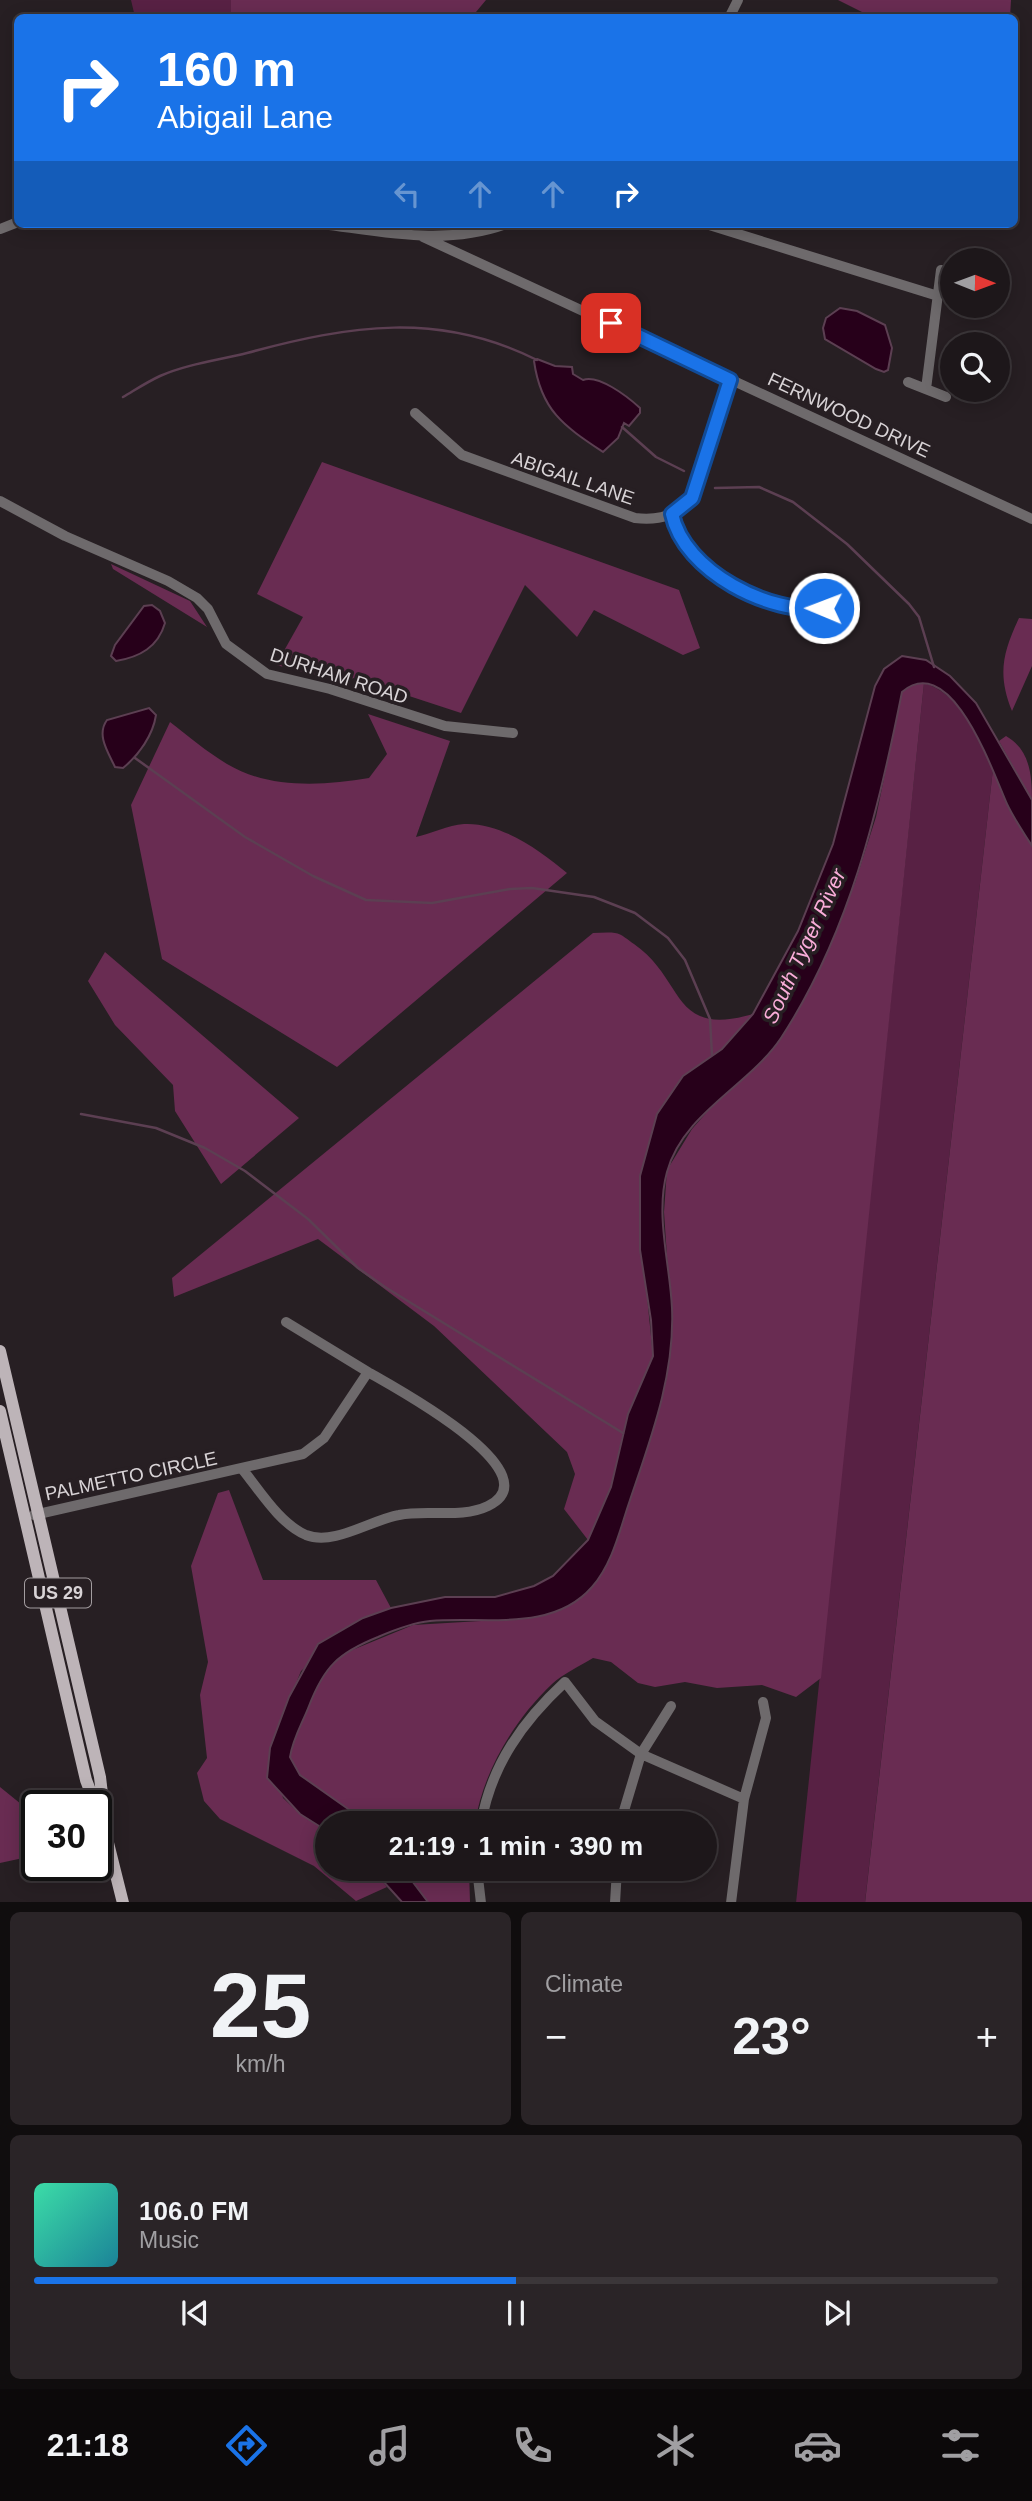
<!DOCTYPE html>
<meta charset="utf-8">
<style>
body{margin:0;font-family:Helvetica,sans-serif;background:#2a2427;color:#f1f3f6;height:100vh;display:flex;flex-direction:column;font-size:26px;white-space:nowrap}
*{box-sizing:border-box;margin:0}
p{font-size:23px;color:#a09fa2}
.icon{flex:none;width:38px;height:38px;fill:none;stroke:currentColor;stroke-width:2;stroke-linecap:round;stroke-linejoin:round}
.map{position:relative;height:1902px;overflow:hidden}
.drawer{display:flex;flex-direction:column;gap:10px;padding:10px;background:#100d0e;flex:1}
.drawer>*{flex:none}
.guide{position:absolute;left:14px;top:14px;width:1004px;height:214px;border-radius:10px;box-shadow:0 4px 18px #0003,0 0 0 2px #3b3639;background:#1a73e8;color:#fff;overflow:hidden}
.needle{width:46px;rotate:91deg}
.buttons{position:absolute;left:940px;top:248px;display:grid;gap:14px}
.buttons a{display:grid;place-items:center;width:70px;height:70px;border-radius:50%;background:#1d171a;box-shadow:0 4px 18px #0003,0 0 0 2px #3b3639;font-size:35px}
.speed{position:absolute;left:21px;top:1790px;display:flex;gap:14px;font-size:35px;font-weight:700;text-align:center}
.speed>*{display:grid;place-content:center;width:91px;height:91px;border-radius:50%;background:#1d171a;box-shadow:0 4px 18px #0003,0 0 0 2px #3b3639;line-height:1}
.speed .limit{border:4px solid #111;border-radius:10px;background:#fff;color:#111}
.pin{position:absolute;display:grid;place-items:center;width:60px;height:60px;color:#fff;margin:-30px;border-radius:14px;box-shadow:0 4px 10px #0006}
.me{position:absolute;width:77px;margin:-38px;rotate:271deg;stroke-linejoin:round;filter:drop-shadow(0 0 5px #0008)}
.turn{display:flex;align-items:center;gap:24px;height:147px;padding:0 28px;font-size:32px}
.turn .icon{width:91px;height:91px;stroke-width:2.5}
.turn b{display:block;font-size:49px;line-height:60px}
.lanes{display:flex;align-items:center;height:66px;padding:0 28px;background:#0003;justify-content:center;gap:35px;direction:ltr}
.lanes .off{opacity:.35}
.big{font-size:52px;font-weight:700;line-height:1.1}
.drawer .widget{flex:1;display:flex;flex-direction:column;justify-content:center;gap:10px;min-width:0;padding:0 24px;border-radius:10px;background:#2a2427}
.drawer .dial{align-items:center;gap:0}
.dial b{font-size:91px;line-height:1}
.song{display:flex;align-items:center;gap:21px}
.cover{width:84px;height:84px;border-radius:10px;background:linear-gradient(135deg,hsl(160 70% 55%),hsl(190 70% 35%))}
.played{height:7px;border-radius:4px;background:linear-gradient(90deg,#1a73e8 50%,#3b3639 50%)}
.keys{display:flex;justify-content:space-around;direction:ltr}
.heat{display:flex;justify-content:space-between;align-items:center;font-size:38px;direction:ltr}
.drawer .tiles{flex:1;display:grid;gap:10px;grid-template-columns:1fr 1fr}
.widget:last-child{grid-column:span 2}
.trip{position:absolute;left:315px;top:1811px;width:402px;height:70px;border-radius:35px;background:#1d171a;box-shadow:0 4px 18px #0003,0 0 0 2px #3b3639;font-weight:700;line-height:70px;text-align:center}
.menu{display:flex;height:112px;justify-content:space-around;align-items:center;background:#0c090a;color:#a09fa2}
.menu .icon{width:49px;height:49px}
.menu .current{color:#1a73e8}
.menu b{font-size:32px;color:#f1f3f6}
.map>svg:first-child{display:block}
.green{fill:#582144}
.forest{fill:#692c52}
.water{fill:#27001a;stroke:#5c3f52;stroke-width:2}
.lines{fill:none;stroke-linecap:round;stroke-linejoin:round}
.stream{stroke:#5c3f52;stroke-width:2.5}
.minor{stroke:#6e6a6c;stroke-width:10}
.major{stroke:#bdb4b8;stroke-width:12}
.route-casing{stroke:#114b97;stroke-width:18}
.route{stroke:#1a73e8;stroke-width:12}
.labels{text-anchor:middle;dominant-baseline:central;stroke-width:7;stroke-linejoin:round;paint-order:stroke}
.shield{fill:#271f23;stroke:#a39da0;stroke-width:2}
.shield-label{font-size:18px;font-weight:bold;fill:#d8d3d6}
.street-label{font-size:19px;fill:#d8d3d6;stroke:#271f23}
.water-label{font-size:21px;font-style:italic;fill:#faadd9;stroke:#271f23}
</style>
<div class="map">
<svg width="1032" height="1903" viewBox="0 0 1032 1903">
<rect width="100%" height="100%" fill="#271f23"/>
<path class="green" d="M131,0H231V17H135Z
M924,683C959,693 980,737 993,769L865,1902L796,1903Z"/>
<path class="forest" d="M231,0H486L471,18L231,17Z
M838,0H1011L1010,17H872Z
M322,462L679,590L700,648L683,655L594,610L577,637L525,585L461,713L354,678L342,682L276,665L303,617L257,594Z
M111,564L190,601L207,627L113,569Z
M1019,618L1032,619V666L1012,711C997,674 1003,652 1019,618Z
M924,683L821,1678L796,1697L762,1685L717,1688L685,1682L655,1687L638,1683L611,1662L593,1658C580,1666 563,1674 552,1684C514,1720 483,1772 475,1823H368L300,1775L290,1757L298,1727L319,1680L329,1666L345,1653L413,1625L530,1618L552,1612L573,1602L601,1574L613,1549L639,1474L666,1382L672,1331L664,1212L667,1170L692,1129L714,1104L762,1062L855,883L876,817L902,692L911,685Z
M368,714L450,741L416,837C431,834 448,825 464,824C501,822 541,851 567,873L337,1067L162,959L131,805L170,722C188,736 207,752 227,764C269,789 322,786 369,778L387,754Z
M1006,736C1030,750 1032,775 1032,800L999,741Z
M993,769L1008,806L1032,846V1902L865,1903Z
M593,933C600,933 608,932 615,933C622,934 628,940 634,944C686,980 670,1038 753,1014L722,1049L683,1076L639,1217L653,1356L623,1433L611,1487L588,1540L564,1509L575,1474L567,1452L434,1326L318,1239L174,1297L172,1278Z
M105,952L299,1118L221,1184L175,1111L173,1085L115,1025L88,981Z
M229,1490L263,1580H376L391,1608L363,1618L301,1671L270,1748L283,1798L300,1814L327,1831V1869H372L387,1887L356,1901L314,1866L220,1819L204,1801L197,1773L207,1758L200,1695L208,1662L191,1566L218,1493Z
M0,1787L37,1817V1855L0,1863Z
M404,1869H469L470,1902H428Z"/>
<path class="water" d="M840,308L857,311L885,325L892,348L888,370L884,372L876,369L825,339L823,328L826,318Z
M537,359L555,366L572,367L573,374L583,380C598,374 627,396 640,408V413L629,426L624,423L618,438L603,452C564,426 541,411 534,361Z
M152,605L160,611L165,623C158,647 140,657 116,661L111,656L115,645L144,606Z
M902,656L926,660L950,676L976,703L1032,800V846C1024,833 1014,819 1007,804C993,773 952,650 902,692C878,813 849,934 781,1038C749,1086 683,1113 667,1172C655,1215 670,1264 672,1308C675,1375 651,1438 630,1500C620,1529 613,1563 592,1587C552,1633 483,1616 430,1621C412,1623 394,1630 378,1637C338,1653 324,1667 309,1706C302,1724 293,1738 290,1757L300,1775L368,1823L327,1824V1831L300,1814L267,1778L270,1748L289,1697L318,1644L363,1618L391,1608L445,1597H495L534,1586L553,1576L588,1540L611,1487L628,1414L653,1356L651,1320L640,1250V1176L657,1114L683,1076L722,1049L753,1014L798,931L833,844L875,686L884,669Z
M149,708L156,715C153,735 139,755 123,768L115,767C108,752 96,735 107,720Z
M372,1869H403L428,1902H402Z"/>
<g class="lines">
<path class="stream" d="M123,397C135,390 147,382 160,376C187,364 219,360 247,353C350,325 439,311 537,360
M622,427L656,457L684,471
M715,488L759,487L793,502L847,544L909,604L919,617L934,667
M135,758L245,837L313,876L366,900L432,903L510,889L532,888L594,897L635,913L668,938L685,960L710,1019L712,1055
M81,1114L156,1128L205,1148L245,1171L308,1219L358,1268L385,1287L623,1433"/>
<path class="minor" d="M729,18L738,0
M322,224C385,232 445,246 506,224
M706,224L938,296
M0,229L18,222
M423,237L1032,519
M908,382L946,397
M926,389L941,270
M415,413L462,455L635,518C688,524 696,492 709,449C716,426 723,403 730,380
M0,501L65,536L168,581L197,598L208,609L226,644L267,674L330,689L445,726L513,733
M672,514L688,544L719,580L801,611L824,608
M286,1322L368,1372
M34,1515L303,1454L324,1438L368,1372C390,1385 556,1473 488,1506C461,1519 427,1509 399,1515C371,1520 334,1546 306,1535C280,1524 260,1491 243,1470
M481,1824C491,1765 523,1721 565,1682L595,1721L641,1754L744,1799
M620,1824L641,1754L671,1706
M477,1869L481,1903
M615,1903L617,1869
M731,1903L744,1799L766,1718L763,1702"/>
<path class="major" d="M0,1351L100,1777L107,1837
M0,1411L86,1780L96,1806
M105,1831L123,1903"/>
</g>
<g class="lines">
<g class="route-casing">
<path id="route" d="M611,323L730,380L692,498L672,514C684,572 771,615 824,608"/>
</g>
<use href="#route" class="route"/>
</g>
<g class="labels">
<rect class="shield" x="25" y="1578.5" width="66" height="29" rx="5"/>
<g class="shield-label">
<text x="58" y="1593">US 29</text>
</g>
<g class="street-label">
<text transform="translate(849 415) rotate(25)">FERNWOOD DRIVE</text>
<text transform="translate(573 478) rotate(19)">ABIGAIL LANE</text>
<text transform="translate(339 676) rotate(18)">DURHAM ROAD</text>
<text transform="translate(131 1476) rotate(-12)">PALMETTO CIRCLE</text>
</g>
<g class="water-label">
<text transform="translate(804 946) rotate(-65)">South Tyger River</text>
</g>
</g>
</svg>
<div class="buttons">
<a><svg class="needle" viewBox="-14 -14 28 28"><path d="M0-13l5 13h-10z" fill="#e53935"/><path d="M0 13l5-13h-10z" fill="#a09fa2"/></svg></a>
<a><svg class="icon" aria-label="search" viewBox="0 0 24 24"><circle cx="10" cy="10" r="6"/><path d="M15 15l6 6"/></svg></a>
</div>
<div class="speed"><div class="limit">30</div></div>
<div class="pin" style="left:611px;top:323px;background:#d93025"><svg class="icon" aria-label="arrive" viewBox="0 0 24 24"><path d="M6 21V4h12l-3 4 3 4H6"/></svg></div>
<svg class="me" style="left:824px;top:608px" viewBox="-20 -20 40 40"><circle r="17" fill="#1a73e8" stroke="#fff" stroke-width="3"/><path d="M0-11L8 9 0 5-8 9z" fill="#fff"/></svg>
<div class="trip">21:19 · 1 min · 390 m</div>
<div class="guide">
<div class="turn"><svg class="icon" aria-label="right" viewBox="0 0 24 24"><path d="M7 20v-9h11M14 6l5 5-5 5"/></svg><div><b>160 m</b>Abigail Lane</div></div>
<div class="lanes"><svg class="icon off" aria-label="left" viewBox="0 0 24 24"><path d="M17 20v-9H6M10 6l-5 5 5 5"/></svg><svg class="icon off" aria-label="ahead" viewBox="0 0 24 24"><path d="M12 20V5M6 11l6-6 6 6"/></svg><svg class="icon off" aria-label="ahead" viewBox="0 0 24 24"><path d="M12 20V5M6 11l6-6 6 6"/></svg><svg class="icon" aria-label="right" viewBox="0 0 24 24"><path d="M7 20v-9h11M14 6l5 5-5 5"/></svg></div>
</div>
</div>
<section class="drawer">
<div class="tiles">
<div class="widget dial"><b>25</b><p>km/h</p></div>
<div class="widget"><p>Climate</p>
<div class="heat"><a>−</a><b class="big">23°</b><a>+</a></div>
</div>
<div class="widget">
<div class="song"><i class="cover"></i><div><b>106.0 FM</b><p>Music</p></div></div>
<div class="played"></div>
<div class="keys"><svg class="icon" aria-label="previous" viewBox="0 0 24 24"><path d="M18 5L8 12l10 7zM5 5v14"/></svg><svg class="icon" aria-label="pause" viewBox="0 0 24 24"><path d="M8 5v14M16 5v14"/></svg><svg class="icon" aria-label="next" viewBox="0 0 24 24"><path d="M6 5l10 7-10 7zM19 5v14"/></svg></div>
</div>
</div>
</section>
<nav class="menu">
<b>21:18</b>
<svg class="icon current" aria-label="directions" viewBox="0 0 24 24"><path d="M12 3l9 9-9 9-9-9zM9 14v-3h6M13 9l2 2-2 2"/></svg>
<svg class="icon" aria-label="music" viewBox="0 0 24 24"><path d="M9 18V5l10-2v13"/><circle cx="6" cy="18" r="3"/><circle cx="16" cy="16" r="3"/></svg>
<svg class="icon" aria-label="phone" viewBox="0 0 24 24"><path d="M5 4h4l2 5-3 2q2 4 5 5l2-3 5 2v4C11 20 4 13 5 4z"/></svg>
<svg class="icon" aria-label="climate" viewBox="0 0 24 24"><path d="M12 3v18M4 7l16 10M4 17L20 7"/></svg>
<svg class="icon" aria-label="car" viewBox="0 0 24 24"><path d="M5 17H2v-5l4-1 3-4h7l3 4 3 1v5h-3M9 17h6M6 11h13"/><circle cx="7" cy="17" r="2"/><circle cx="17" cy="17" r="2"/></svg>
<svg class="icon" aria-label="filters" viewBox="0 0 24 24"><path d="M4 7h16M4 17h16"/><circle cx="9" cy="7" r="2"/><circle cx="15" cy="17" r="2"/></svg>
</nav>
